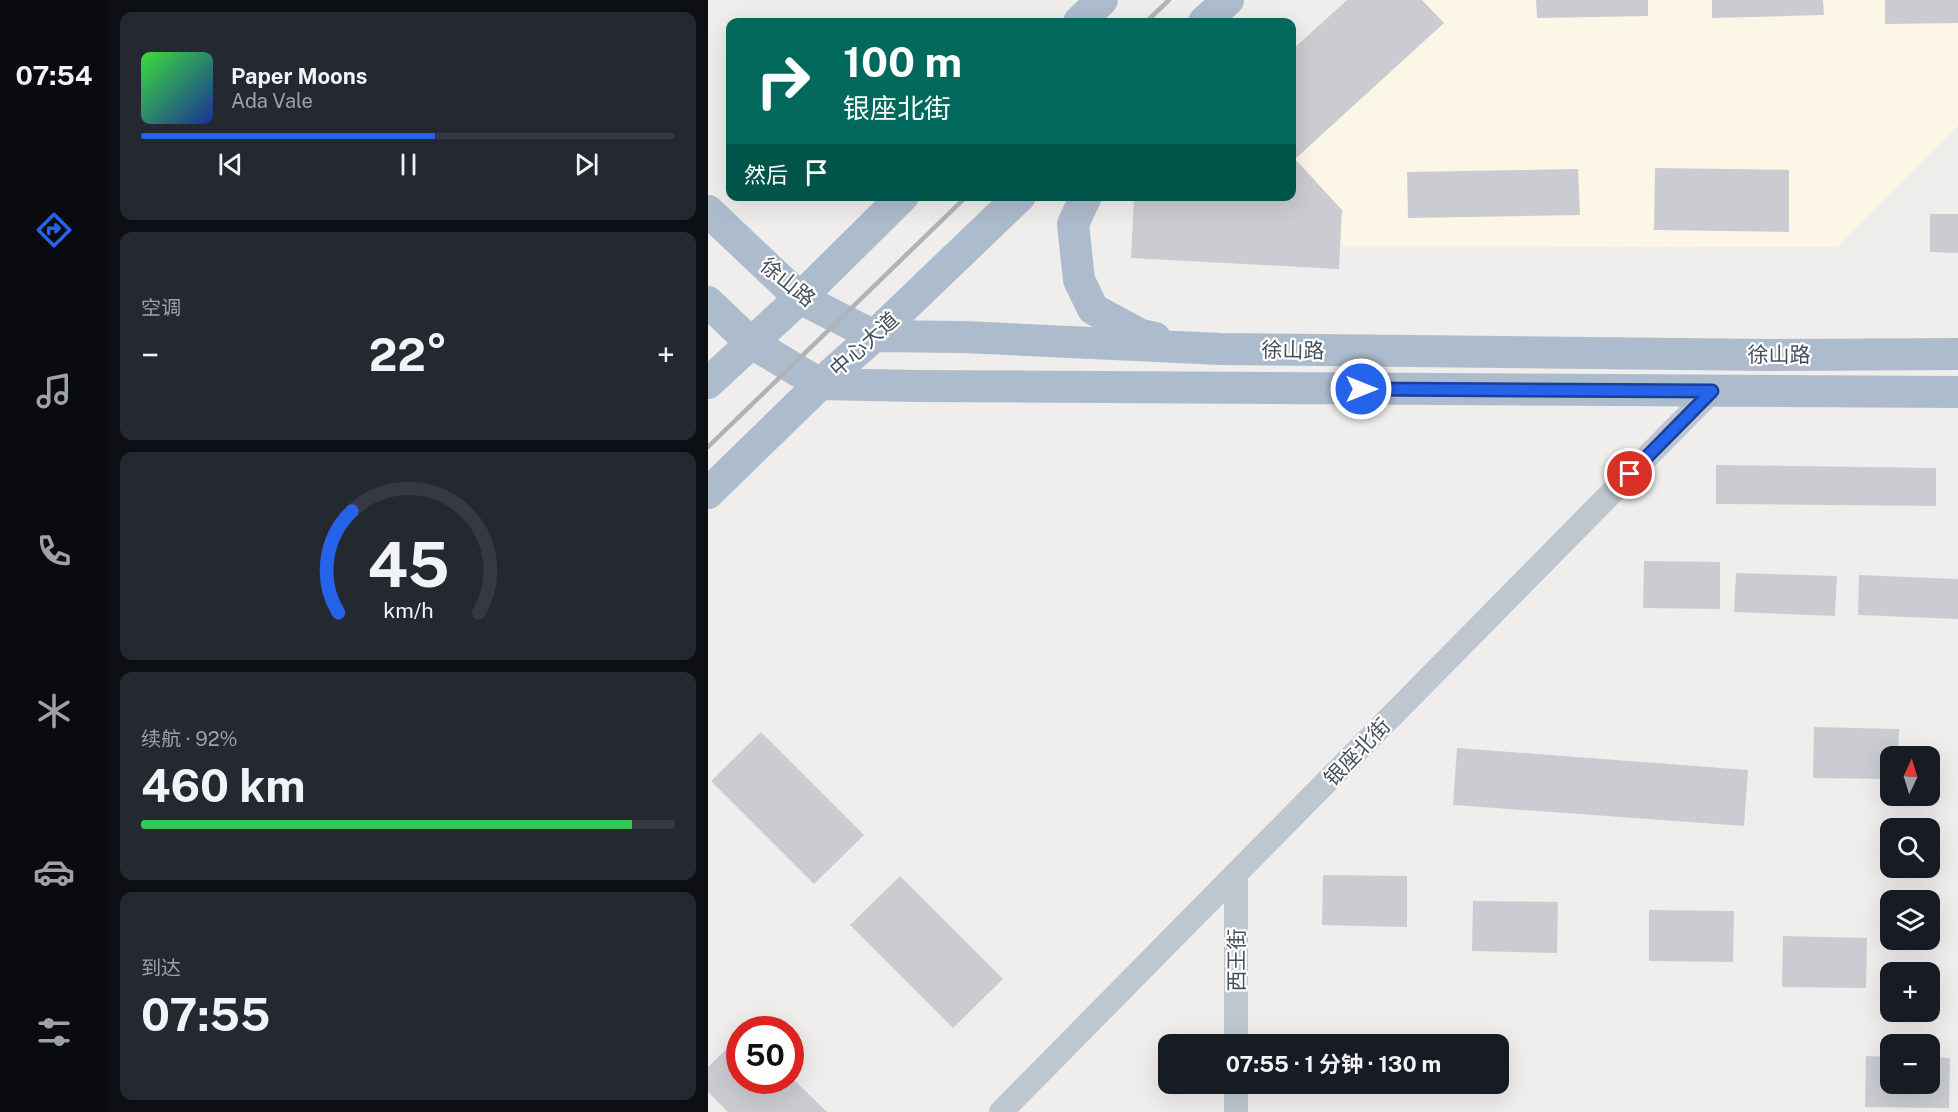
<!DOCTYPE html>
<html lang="zh">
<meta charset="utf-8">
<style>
body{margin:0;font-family:"Public Sans","Noto Sans SC",sans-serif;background:#242831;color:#f1f3f6;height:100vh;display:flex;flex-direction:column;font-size:22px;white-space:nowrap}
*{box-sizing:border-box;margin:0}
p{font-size:20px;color:#9ea1a6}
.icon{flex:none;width:33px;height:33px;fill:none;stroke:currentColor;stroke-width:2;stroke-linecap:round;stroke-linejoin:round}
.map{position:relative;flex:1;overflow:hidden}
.panel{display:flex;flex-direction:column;gap:12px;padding:12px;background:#0d0f14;width:600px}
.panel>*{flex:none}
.hud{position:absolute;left:18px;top:18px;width:570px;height:183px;border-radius:12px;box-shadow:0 6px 24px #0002;background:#00695c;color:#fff;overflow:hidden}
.needle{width:39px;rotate:4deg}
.tools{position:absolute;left:1172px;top:746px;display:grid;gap:12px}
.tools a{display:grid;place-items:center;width:60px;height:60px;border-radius:12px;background:#171b24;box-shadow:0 6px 24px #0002;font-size:30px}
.speed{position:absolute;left:18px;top:1016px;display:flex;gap:12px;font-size:30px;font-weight:700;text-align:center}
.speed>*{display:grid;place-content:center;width:78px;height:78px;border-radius:50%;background:#171b24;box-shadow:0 6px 24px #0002;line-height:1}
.speed .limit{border:9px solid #d22;background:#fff;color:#111}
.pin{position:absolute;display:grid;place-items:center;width:51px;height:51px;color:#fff;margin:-26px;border:3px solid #fff;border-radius:50%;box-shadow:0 2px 6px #0007}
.me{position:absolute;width:66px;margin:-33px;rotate:90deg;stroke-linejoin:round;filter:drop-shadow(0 0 4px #0008)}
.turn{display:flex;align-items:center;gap:21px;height:126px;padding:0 18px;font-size:27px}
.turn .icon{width:78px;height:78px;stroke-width:2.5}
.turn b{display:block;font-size:42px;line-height:51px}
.then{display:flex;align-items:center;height:57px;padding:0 18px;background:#0003;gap:12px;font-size:22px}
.big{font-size:45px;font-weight:700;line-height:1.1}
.panel .widget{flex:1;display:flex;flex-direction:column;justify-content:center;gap:9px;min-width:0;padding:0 21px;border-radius:12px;background:#242831}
.panel .dial{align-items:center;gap:0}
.dial svg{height:156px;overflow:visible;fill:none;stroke:#363941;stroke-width:7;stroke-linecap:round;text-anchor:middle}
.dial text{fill:#f1f3f6;stroke:none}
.song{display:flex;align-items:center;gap:18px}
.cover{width:72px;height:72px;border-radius:9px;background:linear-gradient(135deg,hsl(120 70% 55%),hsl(230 70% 35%))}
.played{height:6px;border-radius:3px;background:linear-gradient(90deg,#2563eb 55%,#363941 55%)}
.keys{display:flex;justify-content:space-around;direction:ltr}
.heat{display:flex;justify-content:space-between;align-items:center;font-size:33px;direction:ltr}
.charge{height:9px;border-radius:4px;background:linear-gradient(90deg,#34c759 92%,#363941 0)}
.trip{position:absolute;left:450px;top:1034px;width:351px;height:60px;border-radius:12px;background:#171b24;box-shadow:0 6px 24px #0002;font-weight:700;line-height:60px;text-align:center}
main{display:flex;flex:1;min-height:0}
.tab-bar{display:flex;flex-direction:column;width:108px;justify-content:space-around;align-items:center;background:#090b0e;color:#9ea1a6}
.tab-bar .icon{width:42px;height:42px}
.tab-bar .selected{color:#2563eb}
.tab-bar b{font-size:27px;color:#f1f3f6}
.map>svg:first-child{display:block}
.commercial{fill:#fbf6e6}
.building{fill:#caccd2}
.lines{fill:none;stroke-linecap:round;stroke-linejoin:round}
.minor{stroke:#bec7d0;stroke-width:24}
.major{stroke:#adbccc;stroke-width:32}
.rail{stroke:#b0b3b8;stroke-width:4.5}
.route-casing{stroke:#184099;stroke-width:15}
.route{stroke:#2563eb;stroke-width:10}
.labels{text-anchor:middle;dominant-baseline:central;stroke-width:4.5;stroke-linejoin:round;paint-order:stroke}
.street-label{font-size:21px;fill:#46505b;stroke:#fff}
</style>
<main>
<nav class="tab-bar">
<b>07:54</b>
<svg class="icon selected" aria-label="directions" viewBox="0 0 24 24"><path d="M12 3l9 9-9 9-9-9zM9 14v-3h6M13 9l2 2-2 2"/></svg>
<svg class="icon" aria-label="music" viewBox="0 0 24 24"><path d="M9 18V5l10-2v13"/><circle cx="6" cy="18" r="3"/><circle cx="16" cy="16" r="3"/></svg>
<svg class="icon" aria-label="phone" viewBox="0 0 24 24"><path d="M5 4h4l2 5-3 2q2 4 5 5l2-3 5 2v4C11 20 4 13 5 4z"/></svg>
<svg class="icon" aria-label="climate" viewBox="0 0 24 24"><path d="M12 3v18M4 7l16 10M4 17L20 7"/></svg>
<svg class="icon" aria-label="car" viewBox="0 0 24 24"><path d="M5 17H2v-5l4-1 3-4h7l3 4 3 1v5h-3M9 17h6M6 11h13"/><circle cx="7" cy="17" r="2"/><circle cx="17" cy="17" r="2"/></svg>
<svg class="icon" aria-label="filters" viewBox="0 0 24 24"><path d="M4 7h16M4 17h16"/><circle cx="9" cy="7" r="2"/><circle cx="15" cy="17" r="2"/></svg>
</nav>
<section class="panel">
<div class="widget">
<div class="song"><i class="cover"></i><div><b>Paper Moons</b><p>Ada Vale</p></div></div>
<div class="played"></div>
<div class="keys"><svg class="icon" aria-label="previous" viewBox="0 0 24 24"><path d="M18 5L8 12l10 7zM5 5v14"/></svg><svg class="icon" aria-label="pause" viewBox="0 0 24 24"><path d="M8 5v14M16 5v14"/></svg><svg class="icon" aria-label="next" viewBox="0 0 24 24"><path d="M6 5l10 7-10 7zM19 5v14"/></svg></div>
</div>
<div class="widget"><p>空调</p>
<div class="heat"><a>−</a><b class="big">22°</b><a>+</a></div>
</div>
<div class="widget dial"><svg viewBox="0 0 100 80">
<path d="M14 69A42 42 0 1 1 86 69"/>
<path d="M14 69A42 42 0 0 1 21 17" stroke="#2563eb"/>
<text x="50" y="56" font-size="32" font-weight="700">45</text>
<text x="50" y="72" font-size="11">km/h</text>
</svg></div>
<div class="widget"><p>续航 · 92%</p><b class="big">460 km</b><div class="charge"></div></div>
<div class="widget"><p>到达</p><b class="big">07:55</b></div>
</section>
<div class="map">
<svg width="1250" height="1112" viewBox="0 0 1250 1112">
<rect width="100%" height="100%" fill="#f0eeed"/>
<path class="commercial" d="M715,0H1250V126L1129,247L448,246L584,196V121Z"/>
<path class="building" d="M639,0H714L736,23L587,159L634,210L631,269L423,258L426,196H584V50Z
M828,0H940V16L829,18Z
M1004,0H1115L1116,15L1004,18Z
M1177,0H1250V23L1177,24Z
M947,168L1081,170V232L946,230Z
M870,169L872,215L700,218L699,172Z
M1222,214H1250V253L1222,252Z
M1008,465L1228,468V506L1008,504Z
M936,561L1012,562V609L935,608Z
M1028,573L1129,576L1127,616L1026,612Z
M1151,575L1250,579V619L1150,615Z
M1106,727L1191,729L1190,756H1182V779L1105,778Z
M53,732L156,835L106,884L3,781Z
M749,748L1040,770L1036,826L745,805Z
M615,875L699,876V927L614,925Z
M192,876L295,979L245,1028L142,925Z
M765,901L850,902L849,953L764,951Z
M941,910L1026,911L1025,962L941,961Z
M1075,936L1159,938L1158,988L1074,987Z
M32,1036V1080H82V1076L119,1112H20L0,1092V1067Z
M1158,1056L1182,1057V1083H1221V1057L1242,1058L1241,1108L1157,1107Z"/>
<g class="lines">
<path class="minor" d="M528,876V1044
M528,1083V1112
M293,1112L1004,391"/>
<path class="major" d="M371,22L394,0
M496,22L520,0
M378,196L365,224L371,280L385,309L433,335L447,338
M0,211L92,298L166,336L255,337L513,349L1060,355L1250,354
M0,302L42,342L112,384L209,386L1250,392
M0,383L92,298L195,196
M0,493L112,384L166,336L312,196"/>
<path class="rail" d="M438,22L461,0
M0,447L259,196"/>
</g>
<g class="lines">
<g class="route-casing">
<path id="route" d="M653,389L1004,391L922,474"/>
</g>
<use href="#route" class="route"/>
</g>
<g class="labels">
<g class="street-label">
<text transform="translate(80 282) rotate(39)">徐山路</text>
<text transform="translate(156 344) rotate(-42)">中心大道</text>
<text transform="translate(585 350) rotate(1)">徐山路</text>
<text x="1071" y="354">徐山路</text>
<text transform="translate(649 752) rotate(-46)">银座北街</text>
<text transform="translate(528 960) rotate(-90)">西王街</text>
</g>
</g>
</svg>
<div class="tools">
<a><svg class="needle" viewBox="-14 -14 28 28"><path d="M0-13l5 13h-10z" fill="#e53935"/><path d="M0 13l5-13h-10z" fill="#9ea1a6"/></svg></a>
<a><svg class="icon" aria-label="search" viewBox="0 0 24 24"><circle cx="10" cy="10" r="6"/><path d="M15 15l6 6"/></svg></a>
<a><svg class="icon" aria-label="layers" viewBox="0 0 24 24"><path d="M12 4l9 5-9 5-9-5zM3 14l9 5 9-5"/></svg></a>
<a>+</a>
<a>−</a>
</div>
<div class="speed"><div class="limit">50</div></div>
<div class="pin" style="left:922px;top:474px;background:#d93025"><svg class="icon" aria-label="arrive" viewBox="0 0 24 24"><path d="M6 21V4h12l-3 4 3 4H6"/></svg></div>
<svg class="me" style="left:653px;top:389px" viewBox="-20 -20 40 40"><circle r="17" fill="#2563eb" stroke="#fff" stroke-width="3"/><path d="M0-11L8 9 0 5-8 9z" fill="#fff"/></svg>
<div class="trip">07:55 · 1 分钟 · 130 m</div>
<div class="hud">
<div class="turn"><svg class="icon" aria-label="right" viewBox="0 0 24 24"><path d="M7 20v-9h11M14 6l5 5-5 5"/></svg><div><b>100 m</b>银座北街</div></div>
<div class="then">然后<svg class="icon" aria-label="arrive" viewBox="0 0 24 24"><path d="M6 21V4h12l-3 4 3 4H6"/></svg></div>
</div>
</div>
</main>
